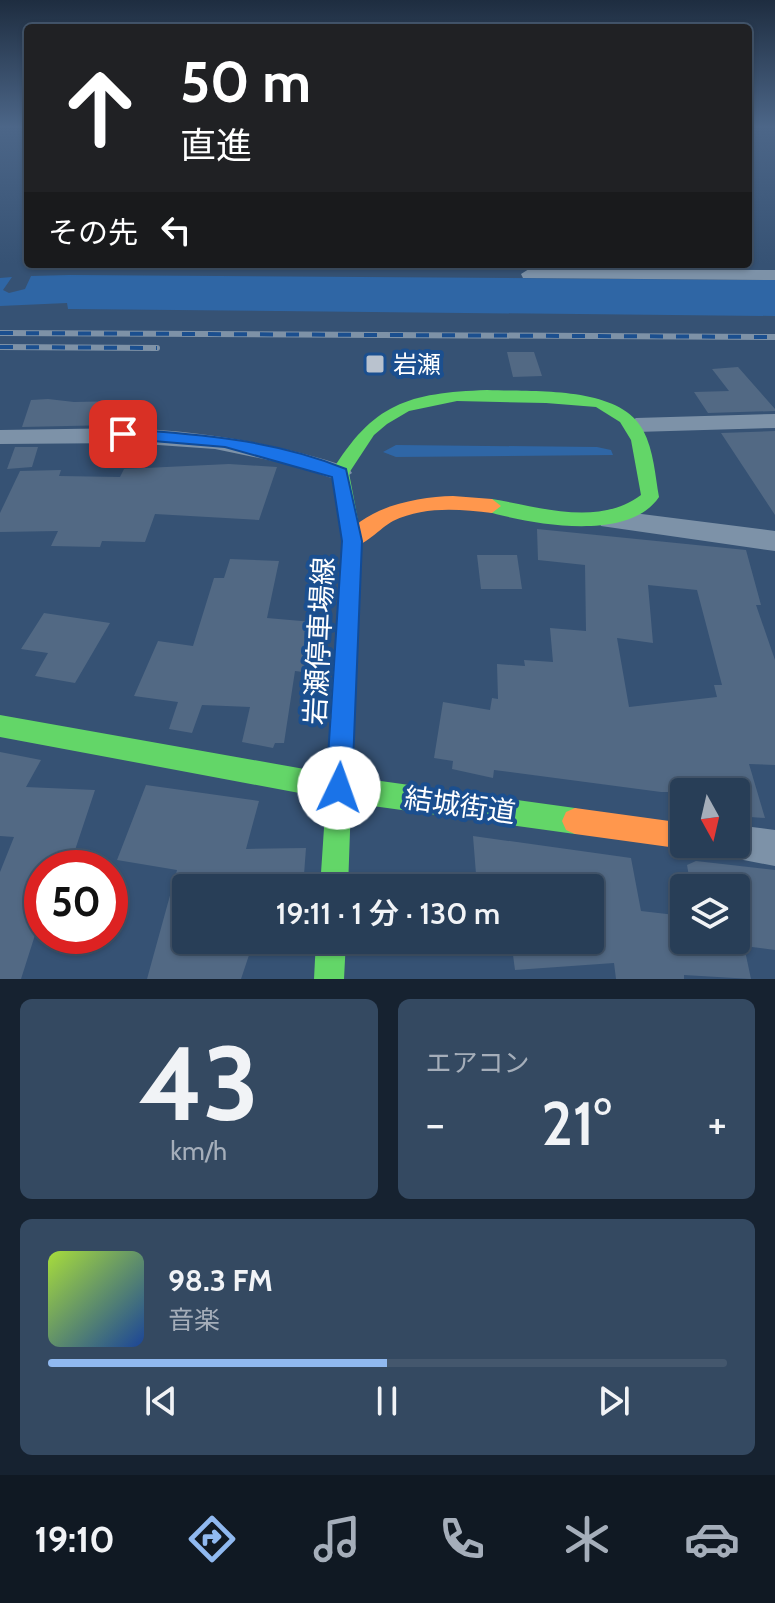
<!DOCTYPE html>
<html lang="ja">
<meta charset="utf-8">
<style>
body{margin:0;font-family:Cabin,"Noto Sans JP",sans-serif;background:#344961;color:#f1f3f6;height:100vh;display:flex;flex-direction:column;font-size:30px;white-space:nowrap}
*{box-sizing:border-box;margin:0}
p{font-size:26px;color:#a5aeba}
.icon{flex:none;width:44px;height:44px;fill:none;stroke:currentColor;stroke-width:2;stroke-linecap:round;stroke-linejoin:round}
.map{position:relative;height:979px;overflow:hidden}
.panel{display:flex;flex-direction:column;gap:20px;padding:20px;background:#162230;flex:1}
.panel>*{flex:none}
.hud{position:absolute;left:24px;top:24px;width:728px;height:244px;border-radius:8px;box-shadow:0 2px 6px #0004,0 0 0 2px #44576d;background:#202124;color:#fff;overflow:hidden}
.needle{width:52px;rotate:172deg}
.controls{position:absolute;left:670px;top:778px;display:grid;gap:16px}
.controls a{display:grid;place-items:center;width:80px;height:80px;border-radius:8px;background:#283e57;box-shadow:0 2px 6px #0004,0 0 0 2px #44576d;font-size:40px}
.speed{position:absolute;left:24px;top:850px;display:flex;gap:16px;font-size:40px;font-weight:700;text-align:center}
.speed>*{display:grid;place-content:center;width:104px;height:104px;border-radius:50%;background:#283e57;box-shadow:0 2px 6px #0004,0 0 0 2px #44576d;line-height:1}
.speed .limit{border:12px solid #d22;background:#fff;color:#111}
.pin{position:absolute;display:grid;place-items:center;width:68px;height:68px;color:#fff;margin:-34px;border-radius:16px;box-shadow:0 4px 12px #0006}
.me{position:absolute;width:88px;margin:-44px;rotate:3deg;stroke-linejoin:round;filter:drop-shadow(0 0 6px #0008)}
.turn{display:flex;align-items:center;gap:28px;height:168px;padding:0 24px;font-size:36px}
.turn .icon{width:104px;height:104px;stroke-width:2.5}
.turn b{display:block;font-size:56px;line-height:68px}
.then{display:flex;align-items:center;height:76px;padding:0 24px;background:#0003;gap:16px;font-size:30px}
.big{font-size:60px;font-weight:600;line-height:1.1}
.panel .widget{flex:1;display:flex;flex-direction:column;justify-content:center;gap:12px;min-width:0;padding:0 28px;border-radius:12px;background:#344961}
.panel .dial{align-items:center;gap:0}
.dial b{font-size:104px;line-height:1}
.song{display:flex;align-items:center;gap:24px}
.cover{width:96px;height:96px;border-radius:12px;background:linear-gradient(135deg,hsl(80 70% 55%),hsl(220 70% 35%))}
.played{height:8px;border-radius:4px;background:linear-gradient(90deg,#90b9f0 50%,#44576d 50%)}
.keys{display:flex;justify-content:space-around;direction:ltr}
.heat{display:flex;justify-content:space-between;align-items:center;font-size:44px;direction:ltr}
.panel .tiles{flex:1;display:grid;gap:20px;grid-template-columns:1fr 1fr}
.widget:last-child{grid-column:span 2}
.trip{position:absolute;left:172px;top:874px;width:432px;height:80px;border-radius:8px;background:#283e57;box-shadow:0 2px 6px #0004,0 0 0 2px #44576d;font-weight:600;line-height:80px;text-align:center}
.tab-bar{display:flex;height:128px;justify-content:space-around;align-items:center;background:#101923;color:#a5aeba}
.tab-bar .icon{width:56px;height:56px}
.tab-bar .selected{color:#90b9f0}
.tab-bar b{font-size:36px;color:#f1f3f6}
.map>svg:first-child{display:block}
.green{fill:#2f66a5}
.building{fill:#526984;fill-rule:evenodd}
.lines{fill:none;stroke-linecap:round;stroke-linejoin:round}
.street{fill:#7d92a8;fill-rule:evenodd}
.fast{fill:#63d668;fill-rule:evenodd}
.slow{fill:#ff974d;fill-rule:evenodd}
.rail-casing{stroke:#7e92a7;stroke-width:6}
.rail{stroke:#1b4f8f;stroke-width:4;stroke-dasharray:13;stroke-linecap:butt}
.route{fill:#1a73e8;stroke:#114b97;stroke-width:2}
.poi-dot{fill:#b9c2ce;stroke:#1b4f8f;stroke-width:3}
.labels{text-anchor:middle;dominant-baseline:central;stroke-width:8;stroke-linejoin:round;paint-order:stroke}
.poi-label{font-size:24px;fill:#fff;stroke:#1b4f8f;text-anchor:start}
.near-street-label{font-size:28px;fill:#fff;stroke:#1b4f8f}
</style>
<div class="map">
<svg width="775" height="979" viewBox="0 0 775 979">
<rect width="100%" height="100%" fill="#365274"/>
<path class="green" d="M70,275L775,280V316L68,309L67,303L0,306V278L12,277L3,290L9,293L25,289L31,276Z
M396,445L597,447L611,450L613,455L396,457L383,452Z"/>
<path class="building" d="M507,352H534L542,376L513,377Z
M738,367L775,409V411L708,413L694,392L729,391L712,369Z
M48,399L74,402L123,401L114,425L22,427L31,400Z
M775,431V515L721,433Z
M15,447H38L32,467L7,469Z
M229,464L277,467L259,520L155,514L145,542L102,541L100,547L51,546L58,531L0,532V513L20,471L61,470L59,476L120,477L124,469Z
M537,529L746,550L761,605H756L775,660V765L749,764L765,818L736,816V792H661L494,770L493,778L452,769L453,761L434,758L443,702L490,710L492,698L498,699L497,664L525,666L524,660L553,662L550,628L586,631L585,565L538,560ZM648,585L697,590L722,685H714L717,697L629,707L617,638L653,643Z
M477,555H517L522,589H481Z
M230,559L279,561L267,618L313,622L303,672L295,671L284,743H275L273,748L242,742L250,707L202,705L192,733L169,729L178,702L134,696L158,641L193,646L214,578H224Z
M44,613L110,623L75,683L35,676L48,653L21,649Z
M0,752L41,760L26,787L95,790L69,868H42V913L21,979H0V872L14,837L0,836Z
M146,785L259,801L246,849L306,848L303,888H186V940H254L241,979H147L177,870L117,860Z
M473,836L631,858L641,911L684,916V940H736V888H691L687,865L696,861L775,870V950L744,946L751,979L684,975V979H616L614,963L515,970L511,940H590V888H504L501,874H476Z"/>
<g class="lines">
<path class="street" d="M529,269L775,270V280L523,278L521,274Z
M775,414V428L636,432L625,425L636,418Z
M130,428C206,432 276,443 348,467L352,473L340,481L293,465L215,449L130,443L0,444V430Z
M610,510L775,531V551L601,526L598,519L601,512Z
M736,825L775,830V866L723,856L718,844H736Z"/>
<path class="fast" d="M487,390C532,392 619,385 643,430C654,451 655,475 659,497C628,543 530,524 485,511L483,506L492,499C540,507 598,527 641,495L631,440L620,422L596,407L546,403L457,401L409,411L387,424L374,435L349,473L362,541L352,777L575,808L584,812L588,821L584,830L575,834L351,803L348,888H320L326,798L0,737V715L327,773L342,541L331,473C373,403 408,393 487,390Z
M316,940H346L344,979H314Z"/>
<path class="slow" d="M453,496L492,499L501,506L492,513C459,509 424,506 393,521C378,529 362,551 345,546L342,541C363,507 416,497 453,496Z
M575,808L684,823V844H694L684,849L575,834L566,830L562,821L566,812Z"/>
<g class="rail-casing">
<path id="rail" d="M0,333L775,337
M0,347L157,348"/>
</g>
<use href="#rail" class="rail"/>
</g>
<linearGradient id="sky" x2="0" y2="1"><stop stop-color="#1e2d40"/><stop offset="0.48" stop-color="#4c6688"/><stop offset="1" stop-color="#4c6688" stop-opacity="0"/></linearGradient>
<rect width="775" height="264" fill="url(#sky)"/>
<path class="route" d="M123,429C199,434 275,440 346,469L362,541L352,788L348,798L339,801L330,798L326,788L342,541L332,477L225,447L117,438L115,434Z"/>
<rect class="poi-dot" x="365" y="354" width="20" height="20" rx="4"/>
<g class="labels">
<g class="poi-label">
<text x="393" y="364">岩瀬</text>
</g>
<g class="near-street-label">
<text transform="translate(319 641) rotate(-87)">岩瀬停車場線</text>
<text transform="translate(460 805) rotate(8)">結城街道</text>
</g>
</g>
</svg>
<div class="controls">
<a><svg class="needle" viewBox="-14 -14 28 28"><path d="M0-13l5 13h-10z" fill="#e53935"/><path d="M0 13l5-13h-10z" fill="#a5aeba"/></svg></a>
<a><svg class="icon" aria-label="layers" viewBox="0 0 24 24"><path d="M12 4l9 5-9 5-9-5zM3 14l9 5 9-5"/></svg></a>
</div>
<div class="speed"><div class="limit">50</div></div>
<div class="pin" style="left:123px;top:434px;background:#d93025"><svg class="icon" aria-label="arrive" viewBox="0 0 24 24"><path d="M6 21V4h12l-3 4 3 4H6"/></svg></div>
<svg class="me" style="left:339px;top:788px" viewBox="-20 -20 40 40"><circle r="19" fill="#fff"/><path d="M0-13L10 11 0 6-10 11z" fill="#1a73e8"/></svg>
<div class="trip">19:11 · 1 分 · 130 m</div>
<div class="hud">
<div class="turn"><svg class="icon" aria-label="ahead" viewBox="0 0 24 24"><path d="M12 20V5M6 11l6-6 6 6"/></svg><div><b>50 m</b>直進</div></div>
<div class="then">その先<svg class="icon" aria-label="left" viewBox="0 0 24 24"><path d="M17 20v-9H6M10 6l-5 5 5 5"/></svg></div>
</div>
</div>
<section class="panel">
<div class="tiles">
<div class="widget dial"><b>43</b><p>km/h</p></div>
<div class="widget"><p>エアコン</p>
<div class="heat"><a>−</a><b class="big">21°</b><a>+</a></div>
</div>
<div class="widget">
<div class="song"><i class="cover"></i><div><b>98.3 FM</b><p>音楽</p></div></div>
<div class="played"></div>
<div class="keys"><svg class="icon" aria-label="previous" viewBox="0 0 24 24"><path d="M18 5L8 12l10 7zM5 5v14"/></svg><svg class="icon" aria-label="pause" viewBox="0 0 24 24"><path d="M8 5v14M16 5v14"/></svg><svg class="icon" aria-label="next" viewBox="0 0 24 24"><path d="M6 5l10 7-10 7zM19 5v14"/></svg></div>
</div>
</div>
</section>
<nav class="tab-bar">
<b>19:10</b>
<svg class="icon selected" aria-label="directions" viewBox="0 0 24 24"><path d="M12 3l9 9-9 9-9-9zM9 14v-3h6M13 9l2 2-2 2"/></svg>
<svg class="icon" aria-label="music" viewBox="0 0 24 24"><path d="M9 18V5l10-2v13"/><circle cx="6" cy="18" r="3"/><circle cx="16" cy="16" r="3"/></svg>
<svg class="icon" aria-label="phone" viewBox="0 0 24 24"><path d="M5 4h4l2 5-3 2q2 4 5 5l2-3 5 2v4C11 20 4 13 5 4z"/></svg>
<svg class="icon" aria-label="climate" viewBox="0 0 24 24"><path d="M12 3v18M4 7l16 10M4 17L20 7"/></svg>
<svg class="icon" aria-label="car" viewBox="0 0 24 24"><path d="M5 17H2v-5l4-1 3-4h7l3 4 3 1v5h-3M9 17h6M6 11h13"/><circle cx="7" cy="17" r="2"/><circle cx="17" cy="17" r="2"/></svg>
</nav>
